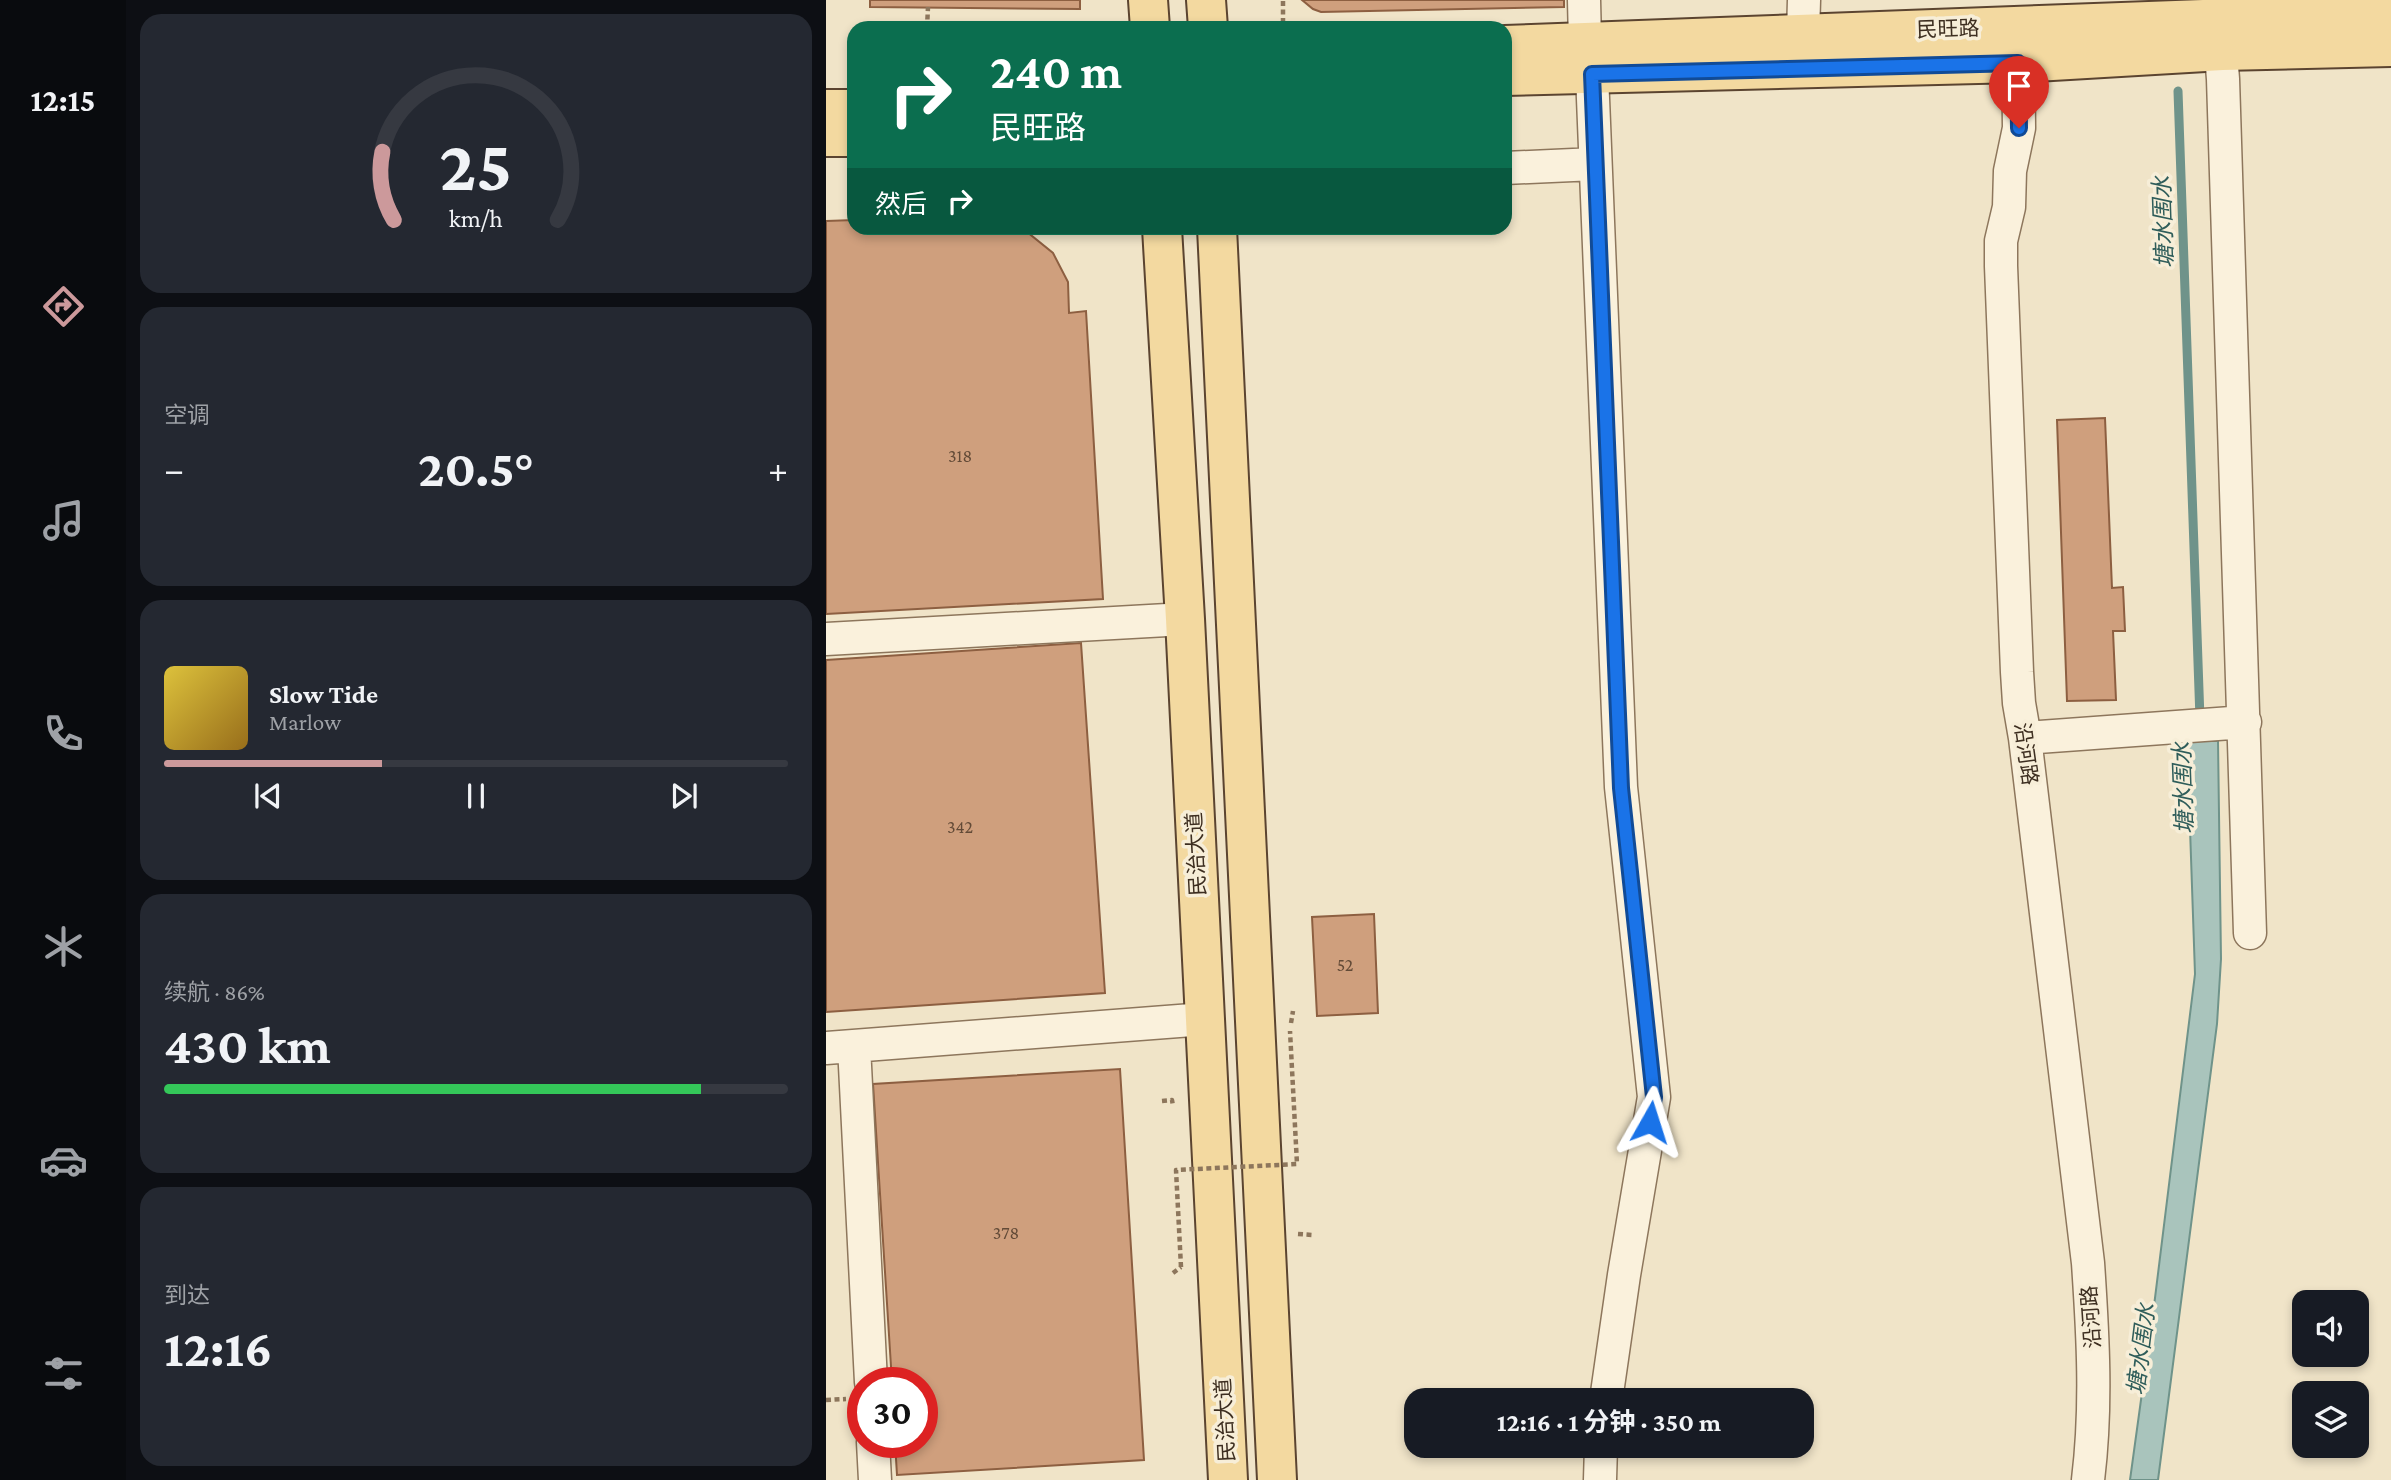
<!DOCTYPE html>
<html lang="zh">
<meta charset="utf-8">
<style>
body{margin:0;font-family:"Crimson Pro","Noto Sans SC",serif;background:#242831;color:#f1f3f6;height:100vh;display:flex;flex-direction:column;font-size:26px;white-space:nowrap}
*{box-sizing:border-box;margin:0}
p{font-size:23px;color:#9ea1a6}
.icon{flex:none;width:38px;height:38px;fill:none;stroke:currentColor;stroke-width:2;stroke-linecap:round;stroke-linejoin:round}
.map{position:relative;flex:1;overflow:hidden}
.details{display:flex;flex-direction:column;gap:14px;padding:14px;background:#0d0f14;width:700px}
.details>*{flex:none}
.guide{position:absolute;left:21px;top:21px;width:665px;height:214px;border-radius:21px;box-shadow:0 4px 10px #0003;background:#0b6e4f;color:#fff;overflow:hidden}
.tools{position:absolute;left:1466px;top:1290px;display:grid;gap:14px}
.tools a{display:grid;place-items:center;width:77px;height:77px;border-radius:14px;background:#171b24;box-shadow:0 4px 10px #0003;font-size:35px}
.speed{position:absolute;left:21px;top:1367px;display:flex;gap:14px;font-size:35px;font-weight:700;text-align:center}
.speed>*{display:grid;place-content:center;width:91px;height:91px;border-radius:50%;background:#171b24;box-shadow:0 4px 10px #0003;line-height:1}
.speed .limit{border:10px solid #d22;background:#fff;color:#111}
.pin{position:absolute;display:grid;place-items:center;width:60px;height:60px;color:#fff;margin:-72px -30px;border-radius:50% 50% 50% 0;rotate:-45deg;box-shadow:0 0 7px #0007}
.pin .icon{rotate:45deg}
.me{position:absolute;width:77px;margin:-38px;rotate:6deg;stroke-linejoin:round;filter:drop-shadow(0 0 5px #0008)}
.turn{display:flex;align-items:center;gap:24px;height:147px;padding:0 28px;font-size:32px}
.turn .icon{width:91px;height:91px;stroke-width:2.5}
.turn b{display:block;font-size:49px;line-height:60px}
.then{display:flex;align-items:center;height:66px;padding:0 28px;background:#0003;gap:14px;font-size:26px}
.big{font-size:52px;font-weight:700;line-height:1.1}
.details .card{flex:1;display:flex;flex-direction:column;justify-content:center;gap:10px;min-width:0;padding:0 24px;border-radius:21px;background:#242831}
.details .dial{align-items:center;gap:0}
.dial svg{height:182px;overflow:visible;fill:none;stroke:#363941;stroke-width:7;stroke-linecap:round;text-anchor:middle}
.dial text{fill:#f1f3f6;stroke:none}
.song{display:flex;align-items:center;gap:21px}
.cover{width:84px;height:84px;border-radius:10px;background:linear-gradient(135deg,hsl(50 70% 55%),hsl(40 70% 35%))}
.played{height:7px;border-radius:4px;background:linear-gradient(90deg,#cc999b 35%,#363941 35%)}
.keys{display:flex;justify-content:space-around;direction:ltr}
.heat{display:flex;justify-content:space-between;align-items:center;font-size:38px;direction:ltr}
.charge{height:10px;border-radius:5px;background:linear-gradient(90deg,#34c759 86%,#363941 0)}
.trip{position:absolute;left:578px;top:1388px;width:410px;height:70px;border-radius:21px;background:#171b24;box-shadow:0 4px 10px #0003;font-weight:700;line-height:70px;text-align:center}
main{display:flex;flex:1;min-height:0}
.tabs{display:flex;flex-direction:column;width:126px;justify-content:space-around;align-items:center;background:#090b0e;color:#9ea1a6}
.tabs .icon{width:49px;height:49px}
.tabs .active{color:#cc999b}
.tabs b{font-size:32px;color:#f1f3f6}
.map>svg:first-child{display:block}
.water{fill:#a9c4bc;stroke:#6f938a;stroke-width:2}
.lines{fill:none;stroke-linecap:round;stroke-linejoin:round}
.stream{stroke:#6f938a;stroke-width:9}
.building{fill:#cf9f7d;stroke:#8d5f41;stroke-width:2}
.minor-casing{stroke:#8d765c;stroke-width:35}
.major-casing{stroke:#5b4430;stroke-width:42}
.path{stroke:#8d765c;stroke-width:4.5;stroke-dasharray:5 3.5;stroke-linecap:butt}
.minor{stroke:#faf1dc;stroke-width:32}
.major{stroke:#f3d9a0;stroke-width:38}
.path-bridge{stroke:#8d765c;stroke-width:4.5;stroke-dasharray:5 3.5;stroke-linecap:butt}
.route-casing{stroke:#114b97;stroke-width:18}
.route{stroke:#1a73e8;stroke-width:12}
.labels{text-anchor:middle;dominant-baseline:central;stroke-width:7;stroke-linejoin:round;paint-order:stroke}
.number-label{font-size:18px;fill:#624a37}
.street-label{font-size:21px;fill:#3d2e20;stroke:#f7eed8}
.water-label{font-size:23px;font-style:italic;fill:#2f5d5a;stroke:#f7eed8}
</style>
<main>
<nav class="tabs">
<b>12:15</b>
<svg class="icon active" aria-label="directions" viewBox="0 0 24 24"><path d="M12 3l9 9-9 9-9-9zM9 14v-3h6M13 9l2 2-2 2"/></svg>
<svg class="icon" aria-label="music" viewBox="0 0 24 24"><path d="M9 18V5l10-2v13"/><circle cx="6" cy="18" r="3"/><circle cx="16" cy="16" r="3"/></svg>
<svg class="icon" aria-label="phone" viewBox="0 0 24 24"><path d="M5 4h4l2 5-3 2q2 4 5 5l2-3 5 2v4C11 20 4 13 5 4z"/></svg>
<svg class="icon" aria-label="climate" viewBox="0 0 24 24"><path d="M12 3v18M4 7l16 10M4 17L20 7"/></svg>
<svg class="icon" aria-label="car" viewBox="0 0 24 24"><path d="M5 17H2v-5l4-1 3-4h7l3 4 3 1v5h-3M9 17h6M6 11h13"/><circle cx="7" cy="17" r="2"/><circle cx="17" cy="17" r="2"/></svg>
<svg class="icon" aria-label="filters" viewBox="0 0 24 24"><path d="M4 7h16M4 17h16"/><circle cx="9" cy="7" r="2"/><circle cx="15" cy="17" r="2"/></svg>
</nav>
<section class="details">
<div class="card dial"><svg viewBox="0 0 100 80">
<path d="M14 69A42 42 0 1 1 86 69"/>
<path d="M14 69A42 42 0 0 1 9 39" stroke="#cc999b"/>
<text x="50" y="56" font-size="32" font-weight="700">25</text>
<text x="50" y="72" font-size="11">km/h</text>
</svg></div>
<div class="card"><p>空调</p>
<div class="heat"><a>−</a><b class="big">20.5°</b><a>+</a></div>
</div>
<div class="card">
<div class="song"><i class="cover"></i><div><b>Slow Tide</b><p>Marlow</p></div></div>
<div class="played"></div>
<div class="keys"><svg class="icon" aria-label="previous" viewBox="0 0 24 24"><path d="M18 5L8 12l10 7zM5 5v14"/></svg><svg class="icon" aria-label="pause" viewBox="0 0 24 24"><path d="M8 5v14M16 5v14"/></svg><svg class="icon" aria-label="next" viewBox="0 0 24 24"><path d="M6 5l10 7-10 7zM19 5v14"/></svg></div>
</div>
<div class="card"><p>续航 · 86%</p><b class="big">430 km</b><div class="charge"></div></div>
<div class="card"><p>到达</p><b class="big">12:16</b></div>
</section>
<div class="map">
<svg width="1565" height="1480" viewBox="0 0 1565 1480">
<rect width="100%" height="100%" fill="#f0e4c8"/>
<path class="water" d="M1361,741H1392L1395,959L1391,1024L1332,1480H1304L1329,1298L1369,974Z"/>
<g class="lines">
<path class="stream" d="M1352,91L1374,719"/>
</g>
<path class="building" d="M44,0H254V9L44,7Z
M476,0H738V7L495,12L487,9Z
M28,220V228H190L201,232L227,253L242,282L243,313L260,311L277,599L0,614V221Z
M1279,418L1286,588L1297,587L1299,631H1287L1290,700L1241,701L1231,420Z
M255,643L279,993L0,1012V660Z
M548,914L552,1013L491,1016L486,917Z
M294,1069L318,1460L71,1475L69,1442H96V1382H66L47,1084Z"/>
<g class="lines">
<g class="minor-casing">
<path id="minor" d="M758,0L759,42L766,74L795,787L828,1097L798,1275L780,1400
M1393,29L1397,79L1424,933
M977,34L978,0
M1192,38L1193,128L1184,171L1183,207L1175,241V266L1191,672L1193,703L1199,738L1262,1263C1267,1336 1271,1407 1262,1480
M679,168L769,164
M0,639L359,619
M1199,738L1419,722
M28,1046L45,1382
M0,1048L379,1019
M47,1442L49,1480
M774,1480L775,1446"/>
</g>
<g class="major-casing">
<path id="major" d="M322,0L324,28
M380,0L382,28
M679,45L1565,12
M679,76L1192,63L1396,51L1565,47
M0,109H28
M0,137H28
M336,228L359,619L402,1480
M391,228L451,1480"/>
</g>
<path class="path" d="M457,1V24
M101,28L102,7
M465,1023L467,1011
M336,1101L346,1100L347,1106
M472,1234L487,1235
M347,1273L355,1267
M0,1400L20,1399"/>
<use href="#minor" class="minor"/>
<use href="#major" class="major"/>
<path class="path-bridge" d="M355,1267L350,1170L471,1164L464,1031"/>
</g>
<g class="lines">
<g class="route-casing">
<path id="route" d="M824,1122L828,1097L795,788L766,74L1192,63L1193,128"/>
</g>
<use href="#route" class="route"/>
</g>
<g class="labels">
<g class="number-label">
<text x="134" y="456">318</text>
<text x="134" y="827">342</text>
<text x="519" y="965">52</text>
<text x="180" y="1233">378</text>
</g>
<g class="street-label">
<text transform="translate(1122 29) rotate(-2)">民旺路</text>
<text transform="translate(1200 754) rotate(82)">沿河路</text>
<text transform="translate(370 854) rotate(-93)">民治大道</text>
<text transform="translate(1265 1317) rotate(-94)">沿河路</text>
<text transform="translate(399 1420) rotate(-93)">民治大道</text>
</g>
<g class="water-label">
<text transform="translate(1337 222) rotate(-92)">塘水围水</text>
<text transform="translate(1357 788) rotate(-92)">塘水围水</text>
<text transform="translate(1315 1349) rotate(-83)">塘水围水</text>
</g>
</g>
</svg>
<div class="tools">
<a><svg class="icon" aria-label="sound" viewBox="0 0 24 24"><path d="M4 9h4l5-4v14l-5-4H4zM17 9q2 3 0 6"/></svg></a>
<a><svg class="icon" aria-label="layers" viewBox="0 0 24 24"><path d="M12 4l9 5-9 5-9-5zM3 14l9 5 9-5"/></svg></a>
</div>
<div class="speed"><div class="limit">30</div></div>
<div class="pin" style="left:1193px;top:128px;background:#d93025"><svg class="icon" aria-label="arrive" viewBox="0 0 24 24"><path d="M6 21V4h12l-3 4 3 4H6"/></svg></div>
<svg class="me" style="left:824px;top:1122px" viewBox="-20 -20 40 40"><path d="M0-17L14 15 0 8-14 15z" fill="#1a73e8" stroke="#fff" stroke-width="4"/></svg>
<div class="trip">12:16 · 1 分钟 · 350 m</div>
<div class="guide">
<div class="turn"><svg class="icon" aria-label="right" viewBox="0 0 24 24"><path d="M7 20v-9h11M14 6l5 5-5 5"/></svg><div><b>240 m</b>民旺路</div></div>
<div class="then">然后<svg class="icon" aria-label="right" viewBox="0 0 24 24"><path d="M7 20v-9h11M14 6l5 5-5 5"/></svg></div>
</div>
</div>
</main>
